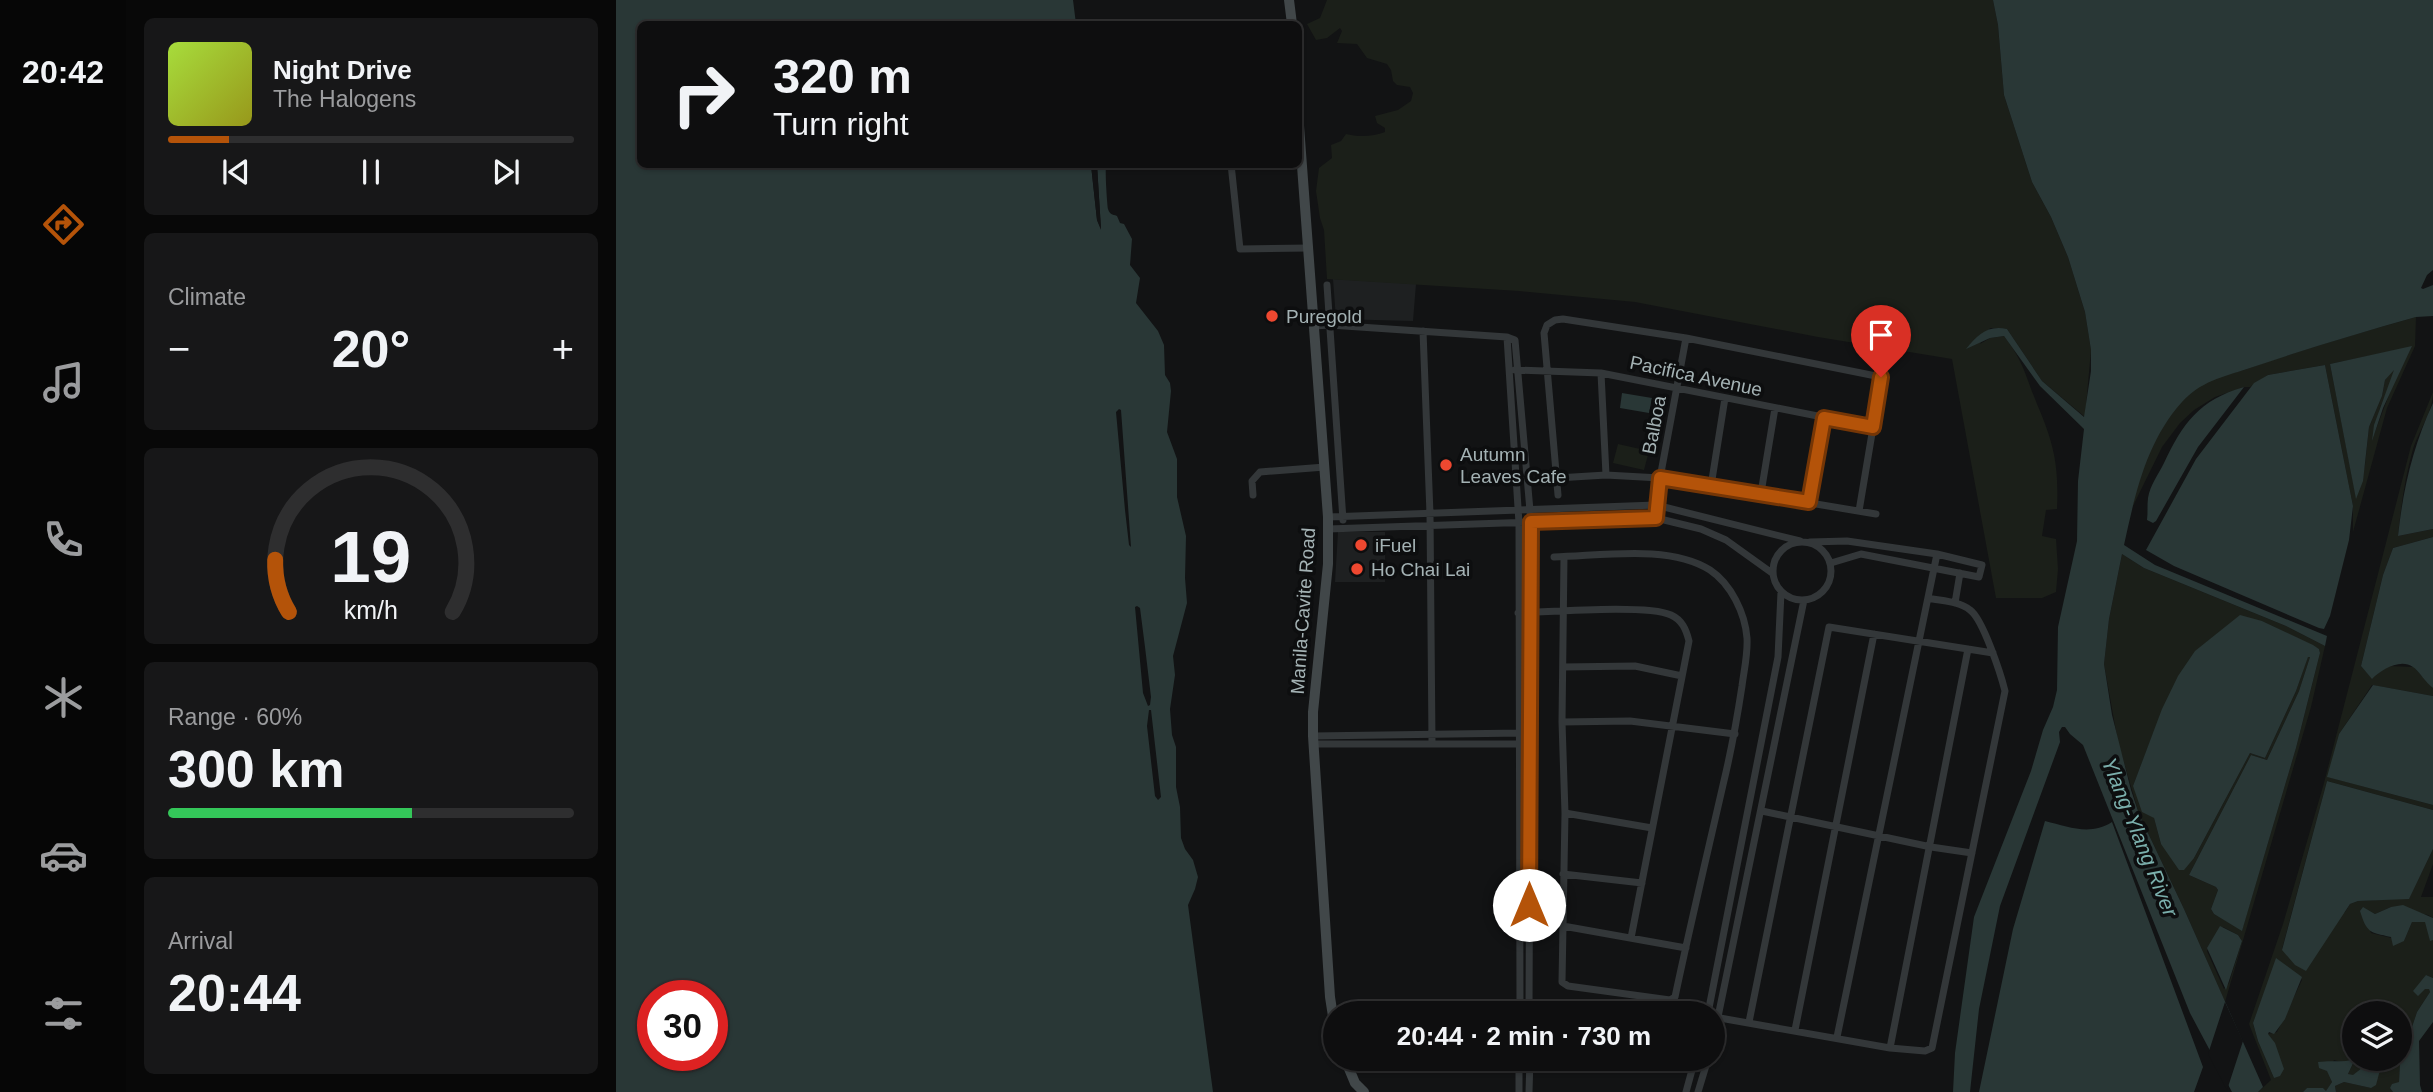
<!DOCTYPE html>
<meta charset="utf-8">
<style>
body{margin:0;font-family:Helvetica,sans-serif;background:#171718;color:#f1f3f6;height:100vh;display:flex;flex-direction:column;font-size:26px;white-space:nowrap}
*{box-sizing:border-box;margin:0}
p{font-size:23px;color:#9b9c9e}
.icon{flex:none;width:38px;height:38px;fill:none;stroke:currentColor;stroke-width:2;stroke-linecap:round;stroke-linejoin:round}
.map{position:relative;flex:1;overflow:hidden}
.side{display:flex;flex-direction:column;gap:18px;padding:18px;background:#080808;width:490px}
.side>*{flex:none}
.top-card{position:absolute;left:21px;top:21px;width:665px;height:147px;border-radius:10px;box-shadow:0 2px 5px #0004,0 0 0 2px #2e2e2f;background:#0e0e0f;color:#f1f3f6;overflow:hidden}
.controls{position:absolute;left:1726px;top:1001px;display:grid;gap:14px}
.controls a{display:grid;place-items:center;width:70px;height:70px;border-radius:50%;background:#0e0e0f;box-shadow:0 2px 5px #0004,0 0 0 2px #2e2e2f;font-size:35px}
.speed{position:absolute;left:21px;top:980px;display:flex;gap:14px;font-size:35px;font-weight:700;text-align:center}
.speed>*{display:grid;place-content:center;width:91px;height:91px;border-radius:50%;background:#0e0e0f;box-shadow:0 2px 5px #0004,0 0 0 2px #2e2e2f;line-height:1}
.speed .limit{border:10px solid #d22;background:#fff;color:#111}
.pin{position:absolute;display:grid;place-items:center;width:60px;height:60px;color:#fff;margin:-72px -30px;border-radius:50% 50% 50% 0;rotate:-45deg;box-shadow:0 0 7px #0007}
.pin .icon{rotate:45deg}
.me{position:absolute;width:77px;margin:-38px;rotate:0deg;stroke-linejoin:round;filter:drop-shadow(0 0 5px #0008)}
.turn{display:flex;align-items:center;gap:24px;height:147px;padding:0 21px;font-size:32px}
.turn .icon{width:91px;height:91px;stroke-width:2.5}
.turn b{display:block;font-size:49px;line-height:60px}
.big{font-size:52px;font-weight:800;line-height:1.1}
.side .widget{flex:1;display:flex;flex-direction:column;justify-content:center;gap:10px;min-width:0;padding:0 24px;border-radius:10px;background:#171718}
.side .dial{align-items:center;gap:0}
.dial svg{height:182px;overflow:visible;fill:none;stroke:#2e2e2f;stroke-width:7;stroke-linecap:round;text-anchor:middle}
.dial text{fill:#f1f3f6;stroke:none}
.song{display:flex;align-items:center;gap:21px}
.cover{width:84px;height:84px;border-radius:10px;background:linear-gradient(135deg,hsl(80 70% 55%),hsl(60 70% 35%))}
.played{height:7px;border-radius:4px;background:linear-gradient(90deg,#b45309 15%,#2e2e2f 15%)}
.keys{display:flex;justify-content:space-around;direction:ltr}
.heat{display:flex;justify-content:space-between;align-items:center;font-size:38px;direction:ltr}
.charge{height:10px;border-radius:5px;background:linear-gradient(90deg,#34c759 60%,#2e2e2f 0)}
.trip{position:absolute;left:707px;top:1001px;width:402px;height:70px;border-radius:35px;background:#0e0e0f;box-shadow:0 2px 5px #0004,0 0 0 2px #2e2e2f;font-weight:800;line-height:70px;text-align:center}
main{display:flex;flex:1;min-height:0}
.menu{display:flex;flex-direction:column;width:126px;justify-content:space-around;align-items:center;background:#060606;color:#9b9c9e}
.menu .icon{width:49px;height:49px}
.menu .active{color:#b45309}
.menu b{font-size:32px;color:#f1f3f6}
.map>svg:first-child{display:block}
.built{fill:#1e2021}
.green{fill:#1b1f19;fill-rule:evenodd}
.water{fill:#293736;fill-rule:evenodd}
.pier{fill:#121314}
.lines{fill:none;stroke-linecap:round;stroke-linejoin:round}
.street{stroke:#333739;stroke-width:7}
.secondary{stroke:#414749;stroke-width:10}
.route-casing{stroke:#753606;stroke-width:18}
.route{stroke:#b45309;stroke-width:12}
.poi-dot{fill:#ef4830;stroke:#0d0e0f;stroke-width:2.5}
.labels{text-anchor:middle;dominant-baseline:central;stroke-width:7;stroke-linejoin:round;paint-order:stroke}
.poi-label{font-size:19px;fill:#a4b2b4;stroke:#0d0e0f;text-anchor:start}
.street-label{font-size:19px;fill:#a4b2b4;stroke:#0d0e0f}
.water-label{font-size:21px;font-style:italic;fill:#7bafac;stroke:#0d0e0f}
</style>
<main>
<nav class="menu">
<b>20:42</b>
<svg class="icon active" aria-label="directions" viewBox="0 0 24 24"><path d="M12 3l9 9-9 9-9-9zM9 14v-3h6M13 9l2 2-2 2"/></svg>
<svg class="icon" aria-label="music" viewBox="0 0 24 24"><path d="M9 18V5l10-2v13"/><circle cx="6" cy="18" r="3"/><circle cx="16" cy="16" r="3"/></svg>
<svg class="icon" aria-label="phone" viewBox="0 0 24 24"><path d="M5 4h4l2 5-3 2q2 4 5 5l2-3 5 2v4C11 20 4 13 5 4z"/></svg>
<svg class="icon" aria-label="climate" viewBox="0 0 24 24"><path d="M12 3v18M4 7l16 10M4 17L20 7"/></svg>
<svg class="icon" aria-label="car" viewBox="0 0 24 24"><path d="M5 17H2v-5l4-1 3-4h7l3 4 3 1v5h-3M9 17h6M6 11h13"/><circle cx="7" cy="17" r="2"/><circle cx="17" cy="17" r="2"/></svg>
<svg class="icon" aria-label="filters" viewBox="0 0 24 24"><path d="M4 7h16M4 17h16"/><circle cx="9" cy="7" r="2"/><circle cx="15" cy="17" r="2"/></svg>
</nav>
<section class="side">
<div class="widget">
<div class="song"><i class="cover"></i><div><b>Night Drive</b><p>The Halogens</p></div></div>
<div class="played"></div>
<div class="keys"><svg class="icon" aria-label="previous" viewBox="0 0 24 24"><path d="M18 5L8 12l10 7zM5 5v14"/></svg><svg class="icon" aria-label="pause" viewBox="0 0 24 24"><path d="M8 5v14M16 5v14"/></svg><svg class="icon" aria-label="next" viewBox="0 0 24 24"><path d="M6 5l10 7-10 7zM19 5v14"/></svg></div>
</div>
<div class="widget"><p>Climate</p>
<div class="heat"><a>−</a><b class="big">20°</b><a>+</a></div>
</div>
<div class="widget dial"><svg viewBox="0 0 100 80">
<path d="M14 69A42 42 0 1 1 86 69"/>
<path d="M14 69A42 42 0 0 1 8 46" stroke="#b45309"/>
<text x="50" y="56" font-size="32" font-weight="700">19</text>
<text x="50" y="72" font-size="11">km/h</text>
</svg></div>
<div class="widget"><p>Range · 60%</p><b class="big">300 km</b><div class="charge"></div></div>
<div class="widget"><p>Arrival</p><b class="big">20:44</b></div>
</section>
<div class="map">
<svg width="1817" height="1092" viewBox="0 0 1817 1092">
<rect width="100%" height="100%" fill="#121314"/>
<path class="built" d="M717,279L800,284L797,321L720,319Z
M722,532H769V582H719Z"/>
<path class="green" d="M711,0H1377L1382,25L1388,95L1416,182L1435,217L1452,257L1469,312L1475,350L1469,417L1426,381L1391,329L1374,328L1364,344L1374,338L1388,336C1407,360 1410,377 1421,404C1438,444 1443,465 1441,509L1430,510L1426,536L1440,539L1442,569L1440,592L1426,598H1380L1336,359L1202,337L1019,302L903,291L711,279L708,230L704,218L700,191L703,168L716,158L715,145L725,141L730,134C741,137 757,137 769,132V128L761,123L759,116L782,110L795,101L797,93L794,87L781,85L777,81L775,70L771,64L751,58L741,44L721,43L726,31L724,28L711,38L700,40L691,24L704,18Z
M1800,317L1799,346L1771,408L1737,532V506L1709,365L1652,375L1634,387H1628L1599,397L1578,410L1564,423L1546,447L1516,508C1525,464 1546,409 1586,384C1600,376 1616,374 1631,369C1687,349 1743,333 1800,317ZM1795,347L1776,387L1757,437L1764,408L1779,371L1777,369L1769,380L1766,396L1753,427L1749,465L1740,497L1714,364Z
M1817,392C1817,412 1803,430 1797,449C1789,477 1785,506 1782,536L1817,529V537L1777,548L1767,575L1745,666L1756,678L1772,666L1798,667L1817,688V696L1756,685L1723,734L1712,777L1817,805V810L1711,781L1666,949L1729,912L1734,904L1742,901L1793,898L1817,849V864L1805,897H1817V918L1812,915L1775,907L1759,914L1748,908L1755,933L1788,941L1796,922H1810L1814,940H1817V978L1810,975L1809,989L1813,988L1814,992L1801,1012L1789,1048L1783,1047V1013H1738V1059L1728,1063L1718,1060L1712,1071L1716,1082L1710,1092L1707,1088H1691L1687,1092H1642L1655,1080L1633,1024L1667,924L1708,783L1795,446ZM1661,959L1686,980L1661,1032L1651,1034L1654,1037L1658,1078L1642,1041L1637,1023Z
M1002,444L1033,451L1028,470L997,463Z
M1506,554L1528,568L1670,626L1709,646L1695,707L1609,1002L1568,909L1523,814L1502,742L1488,664L1493,619ZM1646,621L1703,649L1704,653L1680,748L1626,930L1598,914L1595,909L1602,890L1600,887L1573,875L1635,755L1651,760L1683,691L1694,657L1692,656L1680,691L1649,758L1634,753L1578,858L1545,844L1538,818L1517,786L1537,734ZM1607,927L1622,935L1626,941L1613,983L1608,989L1591,951Z
M1739,1059H1780L1784,1062L1783,1082L1774,1088L1777,1092H1720L1719,1086L1728,1082L1755,1088L1732,1074Z"/>
<path class="water" d="M0,0H457L460,24H24V164L475,165L481,220L485,229L481,165H495L490,168C489,171 491,203 492,209C494,215 496,214 501,216L504,223L508,224L516,239L514,265L524,278L520,303L542,331L548,345L549,375L554,383L555,391L551,432L561,459V497L570,536L569,578L571,603L557,656L559,675L554,709L556,735L560,747V787L564,807L565,838L569,849L577,860L582,877L579,889L572,905L597,1092H0ZM37,996H96V1055H37Z
M1377,0H1817V270L1811,275L1805,288L1807,289L1817,285V316L1800,317C1743,333 1687,350 1631,369C1606,377 1584,382 1566,402C1530,442 1519,495 1508,545L1539,565L1711,636L1709,646L1670,626L1528,568L1506,554L1493,619L1488,664L1496,715L1515,790L1523,814L1568,909L1647,1087L1642,1092H1616L1574,1013L1467,745L1454,734L1449,727H1446L1443,732L1444,742L1384,906L1363,1009L1354,1092H1337L1339,1053L1358,917L1415,771L1427,730L1437,707L1441,690L1442,627L1461,541L1462,481L1468,429L1424,386L1388,336L1374,338L1350,349C1362,335 1371,325 1391,329L1426,381L1468,417L1475,371V350L1469,312L1452,257L1435,217L1416,182L1388,95L1382,25Z
M1796,346L1767,408L1756,441L1758,425L1778,370L1769,380L1766,396L1753,427L1747,481L1740,499L1714,364Z
M1709,365L1737,506L1733,540L1714,616L1708,629L1703,628L1558,566L1530,550L1580,459L1638,383L1652,375Z
M1628,387L1582,447L1540,521L1537,523L1531,520C1532,513 1531,505 1532,498C1534,485 1542,475 1548,463C1567,423 1583,400 1628,387Z
M1006,393L1036,398L1033,413L1004,408Z
M1817,403V529L1782,536C1787,489 1797,446 1817,403Z
M1817,537V688C1810,683 1803,671 1797,667C1784,658 1765,670 1756,679L1745,666L1767,575L1777,548Z
M1624,615L1646,621L1697,645L1703,649L1704,653L1680,748L1626,931L1598,914L1595,909L1602,890L1600,887L1573,875L1635,755L1651,760L1683,691L1694,657H1692L1680,691L1649,758L1634,753L1578,858L1568,870H1563L1545,844L1538,818L1526,812L1517,786L1546,709L1562,676L1579,651Z
M1757,685L1817,696V805L1711,777L1723,734Z
M1711,781L1817,810V849L1793,899L1742,901L1734,904L1690,971L1679,965L1666,950Z
M1429,821C1453,827 1474,836 1496,822L1587,1067L1578,1092H1363L1397,929Z
M1787,905L1817,918V940L1814,941L1809,922H1796L1788,941L1777,946L1775,937C1753,932 1751,933 1744,911L1747,907L1759,914L1775,907Z
M1604,926L1622,935L1626,941L1610,990L1591,948Z
M1660,958L1686,977L1669,1019L1658,1034L1653,1032L1652,1034L1659,1043L1668,1069L1664,1076L1658,1078L1642,1041L1637,1023Z
M1810,975L1817,978V1022L1803,1041L1804,1085L1806,1092H1777L1774,1088L1776,1084L1783,1082L1784,1062L1780,1059H1783V1033V1047L1789,1048L1801,1012L1814,992L1813,989H1809L1802,996L1797,991Z
M1739,1059L1732,1074L1737,1075L1746,1068L1762,1069L1764,1070L1760,1085L1755,1088L1728,1082L1719,1086L1720,1092H1687L1691,1088H1707L1710,1091L1716,1082L1711,1071L1703,1068L1702,1062C1716,1060 1726,1063 1739,1059Z"/>
<path class="pier" d="M475,165H481L485,230L481,220Z
M503,409L505,410L515,547L513,545L509,510L500,412Z
M521,606L524,608L529,647L535,697L534,705L532,706L527,693L519,607Z
M533,710H535L545,797L542,800L539,796L531,726Z
M1609,1002L1627,1041L1611,1090L1592,1054Z"/>
<g class="lines">
<path class="street" d="M615,164L624,249L693,248
M711,285L727,520
M698,326L714,325L891,337L899,340L915,522L913,1013
M807,331L814,514L816,743
M891,337L903,523L904,1013
M899,370L985,373L1257,427
M985,373L990,475
M941,478L990,475L1044,478L1260,514
M1095,486L1109,398
M1145,493L1159,408
M637,495L636,481L644,472L709,467
M942,495L928,333L931,325L939,320L947,319L1070,338L1265,377
M1193,502L1208,418
M1040,509L1044,478L1070,338
M1243,511L1268,362
M712,517L1040,505L1184,541
M712,529L1040,518L1085,529L1110,540L1156,573
M1157 571a29 29 0 1 1 58 0a29 29 0 1 1-58 0Z
M1194,542L1231,541L1321,554L1366,565L1363,577L1245,554L1215,563
M938,557C985,556 1053,544 1094,570C1115,584 1129,613 1131,638C1132,654 1128,670 1126,686C1121,719 1115,752 1107,785C1091,855 1074,926 1059,997L1054,1000L952,986L946,982L949,813L946,722L948,557
M1339,603L1344,573
M902,613C934,612 1031,604 1055,615C1066,620 1070,629 1073,641L1015,938
M947,667L1019,666L1066,676
M946,722L1014,721L1119,734
M697,736L905,733
M697,744H913
M1146,811L1315,847L1356,853
M949,813L1036,828
M947,874L1026,883
M947,926L1070,948
M1092,1013L1162,657L1165,592
M1104,1018L1274,1048L1309,1051L1316,1048L1389,691C1385,675 1367,619 1354,610C1343,601 1325,601 1312,598
M1133,1022L1213,627L1377,653
M1179,1030L1258,634
M1221,1037L1321,554
M1097,1041L1188,600
M1274,1048L1352,649
M903,1059V1092
M913,1092L914,1059
M1070,1092L1079,1059
M1082,1092L1092,1059"/>
<path class="secondary" d="M673,0L676,24
M682,112L712,517V564L697,712V736L714,997L719,1029
M729,1059L739,1083L748,1092"/>
</g>
<g class="lines">
<g class="route-casing">
<path id="route" d="M913,905L915,522L1040,518L1044,478L1193,502L1208,418L1257,427L1265,377"/>
</g>
<use href="#route" class="route"/>
</g>
<g class="poi-dot">
<circle cx="656" cy="316" r="7"/>
<circle cx="830" cy="465" r="7"/>
<circle cx="745" cy="545" r="7"/>
<circle cx="741" cy="569" r="7"/>
</g>
<g class="labels">
<g class="poi-label">
<text x="670" y="316">Puregold</text>
<text x="844" y="454">Autumn<tspan x="844" dy="22">Leaves Cafe</tspan></text>
<text x="759" y="545">iFuel</text>
<text x="755" y="569">Ho Chai Lai</text>
</g>
<g class="street-label">
<text transform="translate(1080 376) rotate(12)">Pacifica Avenue</text>
<text transform="translate(1038 425) rotate(-79)">Balboa</text>
<text transform="translate(687 611) rotate(-86)">Manila-Cavite Road</text>
</g>
<g class="water-label">
<text transform="translate(1524 837) rotate(68)">Ylang-Ylang River</text>
</g>
</g>
</svg>
<div class="controls">
<a><svg class="icon" aria-label="layers" viewBox="0 0 24 24"><path d="M12 4l9 5-9 5-9-5zM3 14l9 5 9-5"/></svg></a>
</div>
<div class="speed"><div class="limit">30</div></div>
<div class="pin" style="left:1265px;top:377px;background:#d93025"><svg class="icon" aria-label="arrive" viewBox="0 0 24 24"><path d="M6 21V4h12l-3 4 3 4H6"/></svg></div>
<svg class="me" style="left:913px;top:905px" viewBox="-20 -20 40 40"><circle r="19" fill="#fff"/><path d="M0-13L10 11 0 6-10 11z" fill="#b45309"/></svg>
<div class="trip">20:44 · 2 min · 730 m</div>
<div class="top-card">
<div class="turn"><svg class="icon" aria-label="right" viewBox="0 0 24 24"><path d="M7 20v-9h11M14 6l5 5-5 5"/></svg><div><b>320 m</b>Turn right</div></div>
</div>
</div>
</main>
